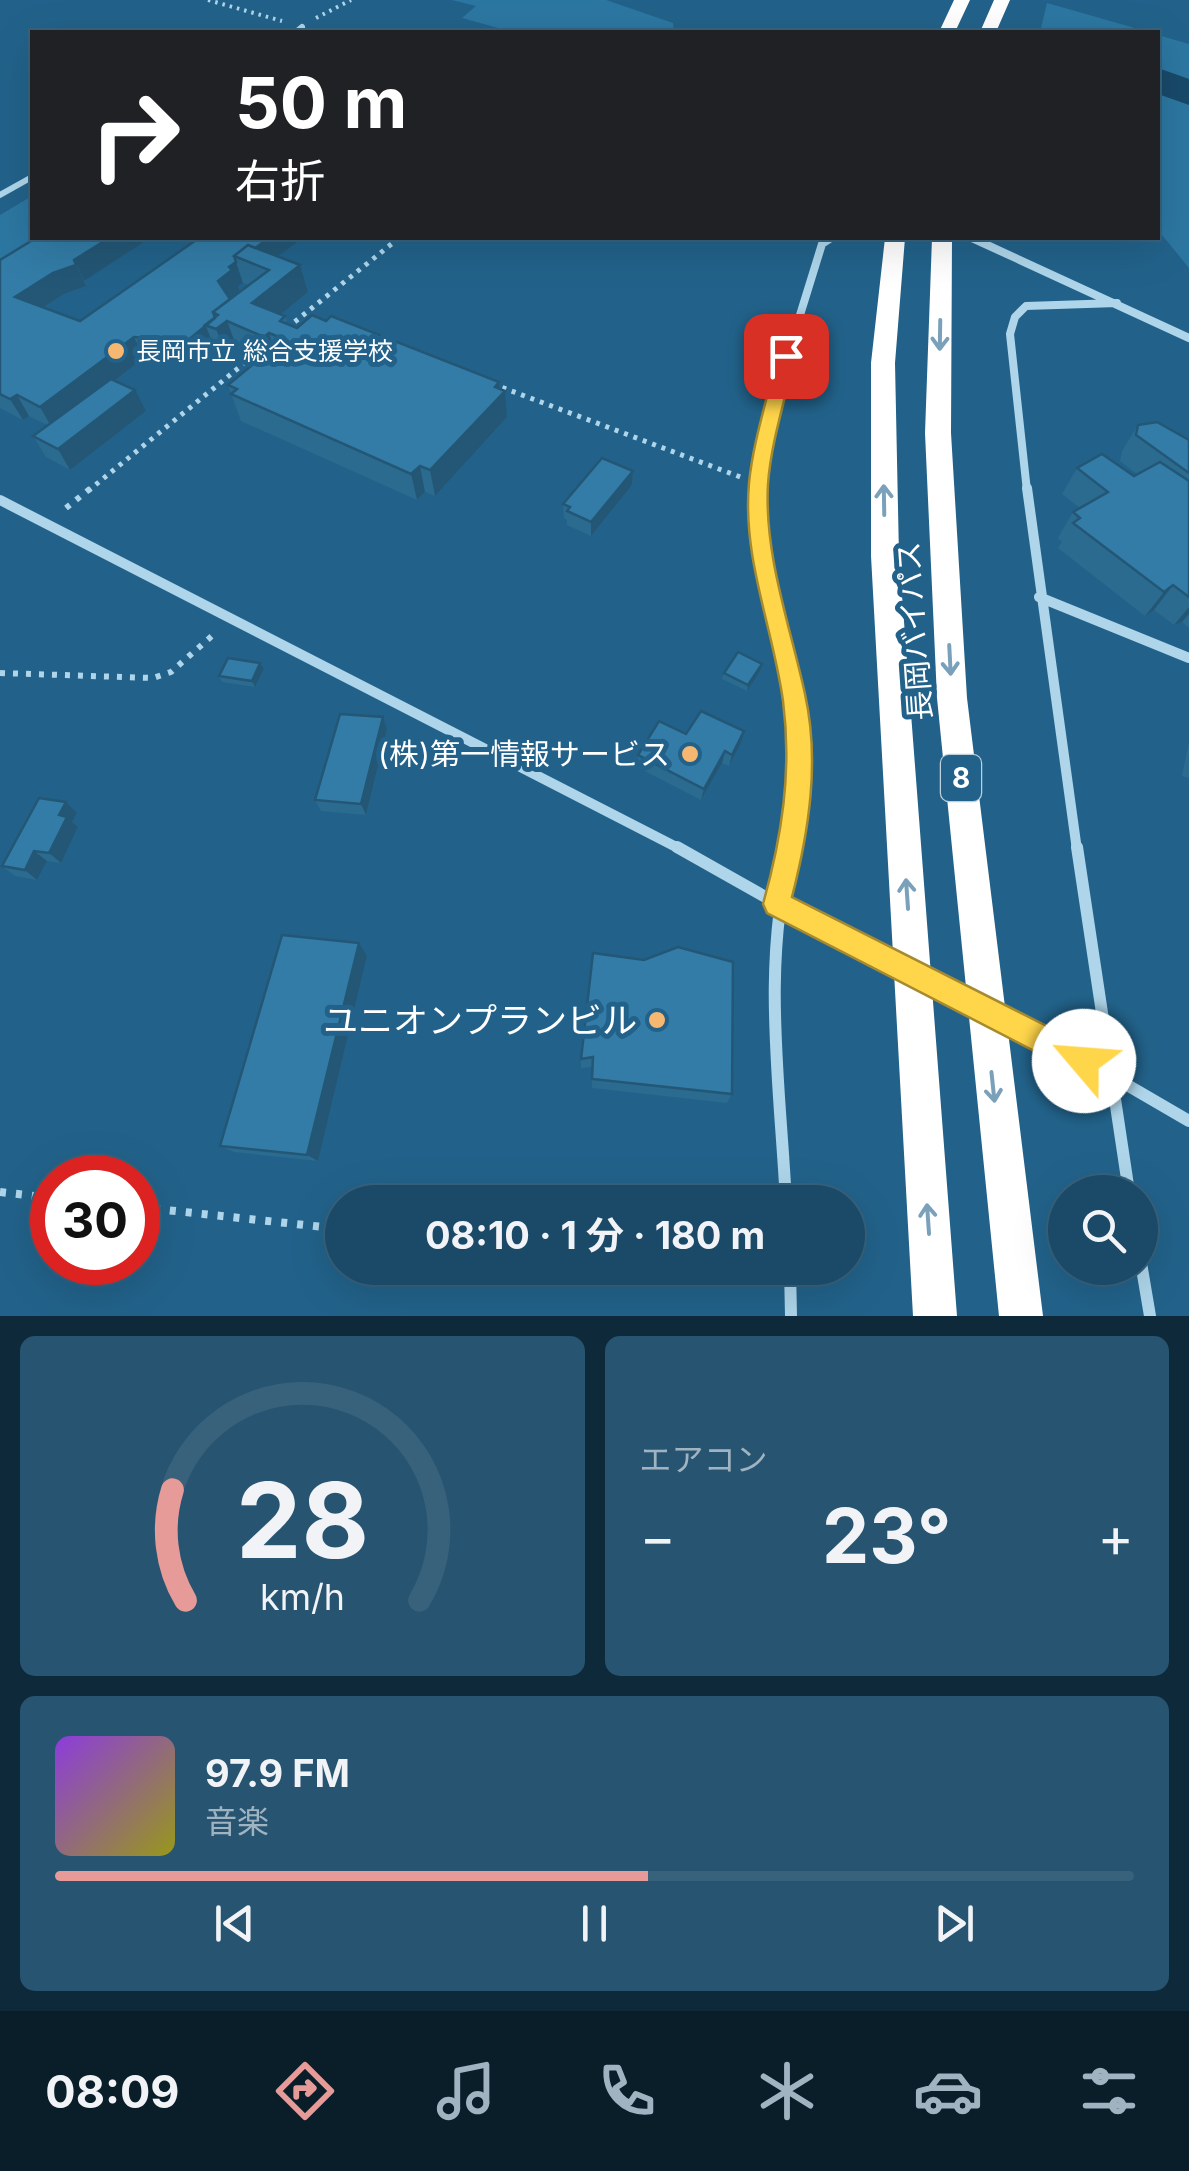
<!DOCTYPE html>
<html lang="ja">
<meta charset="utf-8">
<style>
body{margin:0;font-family:Inter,"Noto Sans JP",sans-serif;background:#275471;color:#f1f3f6;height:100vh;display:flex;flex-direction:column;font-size:38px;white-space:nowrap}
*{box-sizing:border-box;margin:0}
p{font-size:32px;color:#9fb3c0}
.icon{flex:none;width:55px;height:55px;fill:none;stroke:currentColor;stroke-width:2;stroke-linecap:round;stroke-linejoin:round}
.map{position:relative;height:1316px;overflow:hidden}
.drawer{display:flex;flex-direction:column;gap:20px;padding:20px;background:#0e2939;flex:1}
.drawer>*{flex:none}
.banner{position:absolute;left:30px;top:30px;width:1130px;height:210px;border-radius:0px;box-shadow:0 10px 40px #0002,0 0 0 2px #38627c;background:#202124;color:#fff;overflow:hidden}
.controls{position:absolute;left:1048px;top:1175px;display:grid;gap:20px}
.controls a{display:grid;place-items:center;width:110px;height:110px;border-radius:50%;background:#1a4a68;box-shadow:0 10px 40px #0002,0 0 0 2px #38627c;font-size:50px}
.speed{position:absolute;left:30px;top:1155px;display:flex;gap:20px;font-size:50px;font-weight:700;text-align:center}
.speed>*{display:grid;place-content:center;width:130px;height:130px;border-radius:50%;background:#1a4a68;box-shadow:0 10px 40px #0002,0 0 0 2px #38627c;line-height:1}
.speed .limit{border:15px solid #d22;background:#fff;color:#111}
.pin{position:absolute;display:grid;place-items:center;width:85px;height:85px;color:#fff;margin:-42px;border-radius:20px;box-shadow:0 5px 15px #0006}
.me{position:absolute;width:110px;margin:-55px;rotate:297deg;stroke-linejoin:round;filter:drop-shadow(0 0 8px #0008)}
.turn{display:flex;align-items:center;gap:35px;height:210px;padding:0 40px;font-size:45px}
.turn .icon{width:130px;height:130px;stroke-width:2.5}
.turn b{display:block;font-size:70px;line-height:85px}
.big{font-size:75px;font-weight:700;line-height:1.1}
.drawer .tile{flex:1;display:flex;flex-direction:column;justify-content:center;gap:15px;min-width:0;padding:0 35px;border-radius:15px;background:#275471}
.drawer .dial{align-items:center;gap:0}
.dial svg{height:260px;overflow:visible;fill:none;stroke:#38627c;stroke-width:7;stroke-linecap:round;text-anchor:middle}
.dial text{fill:#f1f3f6;stroke:none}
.song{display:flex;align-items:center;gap:30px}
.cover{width:120px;height:120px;border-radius:15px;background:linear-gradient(135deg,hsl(270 70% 55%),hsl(60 70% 35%))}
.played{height:10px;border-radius:5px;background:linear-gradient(90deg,#e69b98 55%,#38627c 55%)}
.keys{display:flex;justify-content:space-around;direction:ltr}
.heat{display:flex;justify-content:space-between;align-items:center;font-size:55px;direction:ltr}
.drawer .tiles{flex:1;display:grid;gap:20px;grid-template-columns:1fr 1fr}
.tile:last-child{grid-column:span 2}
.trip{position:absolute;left:325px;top:1185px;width:540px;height:100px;border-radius:50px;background:#1a4a68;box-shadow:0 10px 40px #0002,0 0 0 2px #38627c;font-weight:700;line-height:100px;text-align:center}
.dock{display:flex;height:160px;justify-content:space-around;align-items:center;background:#0a1e2a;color:#9fb3c0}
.dock .icon{width:70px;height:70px}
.dock .on{color:#e69b98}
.dock b{font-size:45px;color:#f1f3f6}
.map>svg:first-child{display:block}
.green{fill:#2c77a2}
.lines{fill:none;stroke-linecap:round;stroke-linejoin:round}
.river{fill:#184a69;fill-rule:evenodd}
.path-far3{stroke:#aed5ea;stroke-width:4;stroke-dasharray:2.5 5;stroke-linecap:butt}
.path-far2{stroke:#aed5ea;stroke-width:5;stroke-dasharray:4 6;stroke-linecap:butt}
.path-far1{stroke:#aed5ea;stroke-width:6;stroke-dasharray:5 8;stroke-linecap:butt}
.path{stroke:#aed5ea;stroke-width:8;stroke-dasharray:6 10;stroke-linecap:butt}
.street-far3{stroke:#aed5ea;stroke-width:6}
.street-far2{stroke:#aed5ea;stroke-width:8}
.street-far1{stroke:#aed5ea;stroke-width:10}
.street{stroke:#aed5ea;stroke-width:12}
.secondary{fill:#daecf8;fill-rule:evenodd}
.highway{fill:#fff;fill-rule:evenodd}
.street-bridge{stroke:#aed5ea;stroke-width:12}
.wall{fill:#2b6b90;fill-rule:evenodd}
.shaded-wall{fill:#235775}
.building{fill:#327ca7;stroke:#235775;stroke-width:2.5}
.oneway{stroke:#7aa1b9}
.route{fill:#ffd54a;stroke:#a68a30;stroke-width:2.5}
.poi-dot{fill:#f6b771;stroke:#22628a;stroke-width:4}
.labels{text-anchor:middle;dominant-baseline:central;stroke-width:10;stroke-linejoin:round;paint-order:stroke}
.far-poi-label{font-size:25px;fill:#fff;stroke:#22628a;text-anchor:start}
.shield{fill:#22628a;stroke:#bdd0dc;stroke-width:2.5}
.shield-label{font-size:28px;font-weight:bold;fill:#fff}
.street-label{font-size:30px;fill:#fff;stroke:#22628a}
.poi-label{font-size:30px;fill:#fff;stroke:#22628a;text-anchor:end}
.near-poi-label{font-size:35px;fill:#fff;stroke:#22628a;text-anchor:end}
</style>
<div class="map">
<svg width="1189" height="1316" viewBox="0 0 1189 1316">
<rect width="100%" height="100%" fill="#22628a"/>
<path class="green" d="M452,0H606L673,23L674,32H513L462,18L476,6Z
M1047,3L1149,32H1040Z
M1158,35L1189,44V268L1158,230Z
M32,196V238H73L0,283V215Z"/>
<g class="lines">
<path class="river" d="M1158,68L1189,79V105L1158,94Z"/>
<path class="path-far3" d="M208,0L282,21
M316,18L351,0"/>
<path class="path-far2" d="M287,328L399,238
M493,384L743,478
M88,491L258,352"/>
<path class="path-far1" d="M66,508L91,488
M0,673L153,678L171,672L213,635"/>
<path class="path" d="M0,1192L52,1198
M138,1207L342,1229
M701,1268L770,1275"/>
<path class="street-far3" d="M296,32L302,27
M0,195L32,177"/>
<path class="street-far2" d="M972,238L1189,338
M760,491L778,386L822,244L831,238
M1027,491L1010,334L1015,317L1026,306L1117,303"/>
<path class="street-far1" d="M759,488C762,521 761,556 768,589C785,680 813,755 791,850
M1027,488L1077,850
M0,500L682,850
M1039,597L1189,658"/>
<path class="street" d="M677,847L776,903
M1077,847L1129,1192
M1110,1075L1189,1121
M786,1202C780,1084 761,963 792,847
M1140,1257L1150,1316
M790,1268L791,1316"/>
<path class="secondary" d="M777,893L824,918L828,926L824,934L816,938L769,912L765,904L769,896Z
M1084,1048L1118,1065L1122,1074L1118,1083L1109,1087L1075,1070L1071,1061L1075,1052Z"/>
<path class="highway" d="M954,0H970L955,32H939Z
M994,0H1010L996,32H980Z
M885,238H905L895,363L899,556L957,1316H913L871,556V363Z
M932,238H952L951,433L967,698L1043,1316H999L937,698L925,433Z"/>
<path class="street-bridge" d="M816,926L1084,1061"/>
</g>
<path class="wall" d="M36,238H150L84,281L86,286L64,294L43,308L80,321L199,238H303L278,256L300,265L308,292L280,314L285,316L287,324L297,328L499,382L507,417L435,496L425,492L417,500L241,421L228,385L260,358L237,348L227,356L216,352L214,347L195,362L144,358L115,380L146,411L70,470L46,457L33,436L47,425L29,416L23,420L0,408V260ZM243,283L249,285L240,291L238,286Z
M1138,425L1189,440V628L1182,622L1174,625L1154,610L1145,616L1058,548L1062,542L1058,538L1073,512L1080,508L1062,494L1077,468L1134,476L1137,474L1120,461L1122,451Z
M633,471L632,485L591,536L567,525V520L564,518L563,504Z
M260,663L264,669L255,687L222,682L219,676Z
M760,671L747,691L722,679L724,673Z
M383,717L387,729L366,815L321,811L315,800Z
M686,734L741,743L729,766L722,763L701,800L637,767L638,755Z
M1189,741V778L1182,776Z
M77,813L72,822L78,827L61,863L47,861L37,880L15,876L2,866Z
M367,956L318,1161L234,1152L220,1146Z
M644,960L732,1094L727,1103L592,1088V1067L581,1068V1059Z"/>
<path class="shaded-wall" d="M109,238H150L84,281L74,260Z
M269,238H303L263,267L240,258Z
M236,262L243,283L238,286L240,291L225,302L218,281L229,267Z
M76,265L86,286L64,294L27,318L15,297L53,273Z
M300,265L308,292L261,330L252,303Z
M227,321L237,348L227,356L216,329Z
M206,326L214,347L195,362L187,341Z
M269,333L278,360L273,364L264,337Z
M134,337L144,358L52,428L40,407Z
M499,382L501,395L505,391L507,417L435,496L430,470Z
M135,390L146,411L70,470L58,449Z
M17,395L29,416L23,420L10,399Z
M420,466L425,492L417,500L411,474Z
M633,471L632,485L591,536V522Z
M1173,585L1154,610L1145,616L1164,592Z
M1189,607V614L1182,622L1174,625Z
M260,663L264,669L255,687L252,681Z
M762,664L760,671L747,691L748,685Z
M383,717L387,729L366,815L361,804Z
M744,731L741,743L729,766L732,755Z
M725,751L722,763L701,800L704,789Z
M66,802L77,813L72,822L78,827L61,863L49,853L59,815Z
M34,851L47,861L37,880L25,870Z
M359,943L367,956L318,1161L307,1155Z"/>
<path class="building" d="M36,238H109L74,260L76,265L53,273L15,297L80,321L199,238H269L255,248L248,245L234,256L236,262L229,267L232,270L218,281L230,299L213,312L215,318L187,341L134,337L40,407L17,395L10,399L0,394V260Z
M248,245L300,265L252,303L285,316L280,321L297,328L312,315L326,321L331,316L499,382L495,387L505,391L430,470L420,466L411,474L231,394L237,389L228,385L284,339L269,333L264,337L227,321L216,329L205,325L218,315L213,312L269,270L234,256Z
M111,379L135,390L58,449L33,436Z
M1157,422L1189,440V473L1136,435L1138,425Z
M1102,454L1134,476L1160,462L1189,481V597L1173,585L1164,592L1073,523L1080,518L1073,512L1108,492L1077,468Z
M602,458L633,471L591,522L567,511L570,507L563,504Z
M738,652L762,664L748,685L724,673Z
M228,658L260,663L252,681L219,676Z
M701,711L744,731L732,755L725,751L704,789L638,755L659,721L686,734Z
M340,714L383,717L361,804L315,800Z
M39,798L66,802L59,815L67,817L49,853L34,851L25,870L2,866Z
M282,935L359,943L307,1155L220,1146Z
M678,947L733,962L732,1094L592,1079L593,1057L581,1059L593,953L644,960Z"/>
<defs><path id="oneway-shaft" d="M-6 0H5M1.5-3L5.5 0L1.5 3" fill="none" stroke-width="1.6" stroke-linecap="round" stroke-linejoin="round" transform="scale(2.5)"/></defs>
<g class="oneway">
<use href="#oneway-shaft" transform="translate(940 335) rotate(91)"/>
<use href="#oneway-shaft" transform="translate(884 500) rotate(-91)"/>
<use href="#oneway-shaft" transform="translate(950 660) rotate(87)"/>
<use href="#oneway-shaft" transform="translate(907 894) rotate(-94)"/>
<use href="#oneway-shaft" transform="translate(993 1087) rotate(84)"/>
<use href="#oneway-shaft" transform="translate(928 1219) rotate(-94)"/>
</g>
<path class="route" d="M786,351L795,356C786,397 771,442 768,484C764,555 790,625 805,694C820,761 809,831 792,897L1094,1050L1098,1061L1094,1071L1084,1075L1073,1071L767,913L763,904C782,836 792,771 783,701C773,628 742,558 749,483C753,441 768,397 777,356Z"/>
<g class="poi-dot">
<circle cx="116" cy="351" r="10"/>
<circle cx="690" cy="754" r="10"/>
<circle cx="657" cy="1020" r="10"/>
</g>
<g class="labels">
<g class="far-poi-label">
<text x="136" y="351">長岡市立 総合支援学校</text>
</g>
<rect class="shield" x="941" y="755" width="40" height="46" rx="8"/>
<g class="shield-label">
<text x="961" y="778">8</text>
</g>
<g class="street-label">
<text transform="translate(914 631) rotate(-94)">長岡バイパス</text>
</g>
<g class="poi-label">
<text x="670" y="754">(株)第一情報サービス</text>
</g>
<g class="near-poi-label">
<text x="637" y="1020">ユニオンプランビル</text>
</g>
</g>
</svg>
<div class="controls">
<a><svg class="icon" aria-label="search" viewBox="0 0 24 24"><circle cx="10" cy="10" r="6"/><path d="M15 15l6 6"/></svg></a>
</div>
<div class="speed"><div class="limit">30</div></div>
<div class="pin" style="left:786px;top:356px;background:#d93025"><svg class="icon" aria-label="arrive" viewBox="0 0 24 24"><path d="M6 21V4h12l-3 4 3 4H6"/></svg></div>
<svg class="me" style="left:1084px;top:1061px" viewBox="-20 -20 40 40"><circle r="19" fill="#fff"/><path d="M0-13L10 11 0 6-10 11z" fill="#ffd54a"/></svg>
<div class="trip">08:10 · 1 分 · 180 m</div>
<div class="banner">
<div class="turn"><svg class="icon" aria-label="right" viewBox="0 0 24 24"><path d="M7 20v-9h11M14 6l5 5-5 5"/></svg><div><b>50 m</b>右折</div></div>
</div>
</div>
<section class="drawer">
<div class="tiles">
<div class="tile dial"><svg viewBox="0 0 100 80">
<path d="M14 69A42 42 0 1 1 86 69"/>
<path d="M14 69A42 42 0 0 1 10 35" stroke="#e69b98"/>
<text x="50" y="56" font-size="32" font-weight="700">28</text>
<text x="50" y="72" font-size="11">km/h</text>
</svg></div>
<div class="tile"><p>エアコン</p>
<div class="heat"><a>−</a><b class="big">23°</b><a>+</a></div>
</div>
<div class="tile">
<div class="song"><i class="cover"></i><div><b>97.9 FM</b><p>音楽</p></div></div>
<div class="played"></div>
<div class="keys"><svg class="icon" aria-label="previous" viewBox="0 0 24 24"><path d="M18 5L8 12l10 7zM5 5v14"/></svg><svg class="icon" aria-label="pause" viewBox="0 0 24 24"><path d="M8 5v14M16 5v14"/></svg><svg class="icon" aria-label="next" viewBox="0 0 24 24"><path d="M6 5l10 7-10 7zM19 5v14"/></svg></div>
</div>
</div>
</section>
<nav class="dock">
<b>08:09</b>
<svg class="icon on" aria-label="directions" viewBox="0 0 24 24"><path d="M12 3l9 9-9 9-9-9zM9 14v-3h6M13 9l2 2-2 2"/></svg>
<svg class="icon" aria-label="music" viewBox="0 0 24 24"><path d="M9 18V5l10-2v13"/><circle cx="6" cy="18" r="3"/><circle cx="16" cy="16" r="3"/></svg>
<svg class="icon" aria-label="phone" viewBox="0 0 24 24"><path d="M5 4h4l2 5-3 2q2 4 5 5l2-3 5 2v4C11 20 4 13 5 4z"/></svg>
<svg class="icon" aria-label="climate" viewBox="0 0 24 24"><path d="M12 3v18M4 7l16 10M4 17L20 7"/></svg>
<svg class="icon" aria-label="car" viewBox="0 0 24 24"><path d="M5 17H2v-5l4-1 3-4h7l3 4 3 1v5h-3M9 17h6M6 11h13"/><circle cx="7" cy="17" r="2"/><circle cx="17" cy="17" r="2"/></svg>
<svg class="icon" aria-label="filters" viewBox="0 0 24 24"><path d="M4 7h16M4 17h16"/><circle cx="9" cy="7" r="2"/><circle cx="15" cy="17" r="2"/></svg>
</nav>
